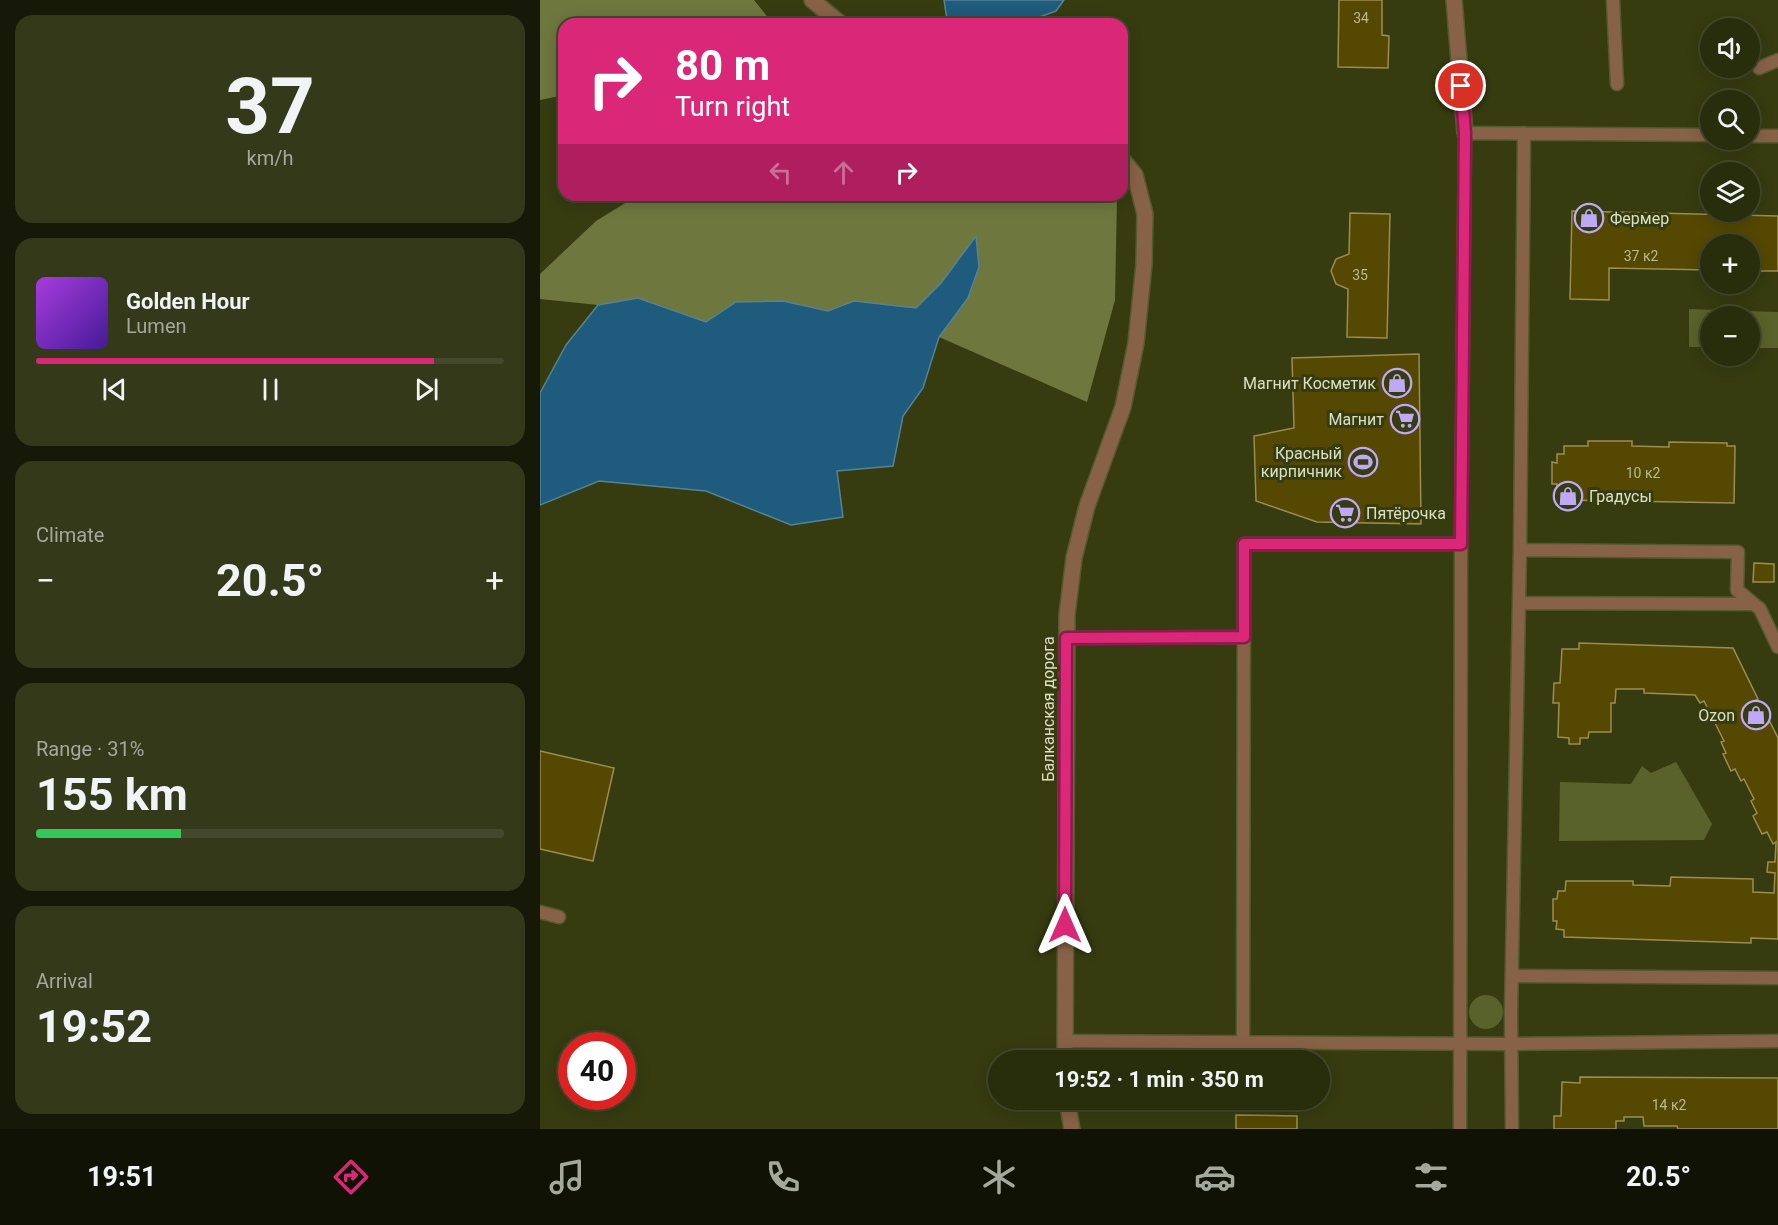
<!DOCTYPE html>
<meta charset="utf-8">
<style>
body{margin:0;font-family:Roboto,sans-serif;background:#34391a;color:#f1f3f6;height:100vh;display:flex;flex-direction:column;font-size:22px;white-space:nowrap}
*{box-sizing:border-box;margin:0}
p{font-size:20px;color:#a5a89d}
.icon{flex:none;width:33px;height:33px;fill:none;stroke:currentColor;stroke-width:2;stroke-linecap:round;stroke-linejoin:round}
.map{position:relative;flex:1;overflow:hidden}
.sheet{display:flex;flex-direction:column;gap:15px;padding:15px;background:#161907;width:540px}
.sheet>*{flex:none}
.banner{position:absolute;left:18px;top:18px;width:570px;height:183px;border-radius:18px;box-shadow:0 3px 15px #0003,0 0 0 2px #44492d;background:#db2777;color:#fff;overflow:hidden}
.buttons{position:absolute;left:1160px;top:18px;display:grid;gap:12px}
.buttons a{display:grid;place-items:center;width:60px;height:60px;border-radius:50%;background:#282d0c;box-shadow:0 3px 15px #0003,0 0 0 2px #44492d;font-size:30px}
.speed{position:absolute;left:18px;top:1032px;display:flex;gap:12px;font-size:30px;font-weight:700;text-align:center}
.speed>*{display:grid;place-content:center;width:78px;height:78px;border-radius:50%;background:#282d0c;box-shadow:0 3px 15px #0003,0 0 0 2px #44492d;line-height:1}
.speed .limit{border:9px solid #d22;background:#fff;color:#111}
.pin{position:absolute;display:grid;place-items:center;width:51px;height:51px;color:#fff;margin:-26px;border:3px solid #fff;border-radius:50%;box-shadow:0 2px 6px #0007}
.me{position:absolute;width:66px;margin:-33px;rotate:0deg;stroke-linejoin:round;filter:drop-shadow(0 0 4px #0008)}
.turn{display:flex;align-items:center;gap:21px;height:126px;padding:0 18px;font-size:27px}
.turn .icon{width:78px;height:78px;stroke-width:2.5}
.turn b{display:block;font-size:42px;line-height:51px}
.lanes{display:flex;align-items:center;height:57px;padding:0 18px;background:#0003;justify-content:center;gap:30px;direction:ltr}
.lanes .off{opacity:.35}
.big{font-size:45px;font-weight:700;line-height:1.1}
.sheet .widget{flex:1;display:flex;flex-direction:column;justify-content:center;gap:9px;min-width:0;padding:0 21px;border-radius:18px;background:#34391a}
.sheet .dial{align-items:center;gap:0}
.dial b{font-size:78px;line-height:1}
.song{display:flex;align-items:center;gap:18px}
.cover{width:72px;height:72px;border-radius:9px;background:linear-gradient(135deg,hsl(280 70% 55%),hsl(260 70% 35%))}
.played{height:6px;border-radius:3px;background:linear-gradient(90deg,#db2777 85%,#44492d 85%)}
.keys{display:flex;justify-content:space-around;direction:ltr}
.heat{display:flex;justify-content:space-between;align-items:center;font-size:33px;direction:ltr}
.charge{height:9px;border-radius:4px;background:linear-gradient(90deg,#34c759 31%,#44492d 0)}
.trip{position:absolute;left:448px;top:1050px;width:342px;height:60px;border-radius:30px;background:#282d0c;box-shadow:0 3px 15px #0003,0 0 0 2px #44492d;font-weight:700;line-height:60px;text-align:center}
.tabs{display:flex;height:96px;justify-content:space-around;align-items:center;background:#101205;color:#a5a89d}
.tabs .icon{width:42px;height:42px}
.tabs .on{color:#db2777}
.tabs b{font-size:27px;color:#f1f3f6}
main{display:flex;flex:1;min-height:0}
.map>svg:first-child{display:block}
.green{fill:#59622a}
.forest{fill:#6e773e}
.water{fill:#1f5b7c;stroke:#578391;stroke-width:1.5}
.building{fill:#554802;stroke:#9b8d51;stroke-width:1.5}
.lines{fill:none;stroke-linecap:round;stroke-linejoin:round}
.service-casing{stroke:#545a30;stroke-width:15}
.minor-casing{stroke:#545a30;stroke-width:18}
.tertiary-casing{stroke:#545a30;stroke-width:18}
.service{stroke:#886247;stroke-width:12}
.minor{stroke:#886247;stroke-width:15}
.tertiary{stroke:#886247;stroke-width:15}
.route-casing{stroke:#8e194d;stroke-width:15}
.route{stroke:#db2777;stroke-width:10}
.labels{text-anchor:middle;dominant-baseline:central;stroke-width:6;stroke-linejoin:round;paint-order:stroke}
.number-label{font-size:14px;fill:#b9ba92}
.poi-label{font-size:16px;fill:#dae0c2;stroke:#363c10;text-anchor:end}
.street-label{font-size:16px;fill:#dae0c2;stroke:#363c10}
</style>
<main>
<section class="sheet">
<div class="widget dial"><b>37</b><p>km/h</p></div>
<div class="widget">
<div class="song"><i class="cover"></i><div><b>Golden Hour</b><p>Lumen</p></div></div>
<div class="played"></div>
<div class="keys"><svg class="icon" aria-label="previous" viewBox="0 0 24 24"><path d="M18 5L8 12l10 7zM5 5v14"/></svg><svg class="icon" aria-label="pause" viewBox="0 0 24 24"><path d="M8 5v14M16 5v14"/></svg><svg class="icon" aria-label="next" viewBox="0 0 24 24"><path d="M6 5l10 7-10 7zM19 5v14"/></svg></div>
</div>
<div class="widget"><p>Climate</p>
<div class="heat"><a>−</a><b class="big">20.5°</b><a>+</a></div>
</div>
<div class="widget"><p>Range · 31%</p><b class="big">155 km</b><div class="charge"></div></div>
<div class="widget"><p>Arrival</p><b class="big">19:52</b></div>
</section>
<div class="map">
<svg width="1238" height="1129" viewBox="0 0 1238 1129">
<rect width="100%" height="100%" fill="#363c10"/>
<path class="green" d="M1149,309L1238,312V348H1209V316H1170V347H1149Z
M1136,762L1172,824L1164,840L1019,841L1020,782L1091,784L1102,766L1111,773Z
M929 1012a17 17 0 1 1 34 0a17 17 0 1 1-34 0Z"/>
<path class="forest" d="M0,0H214L230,20L237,24H24V95L0,100Z
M98,195H577L575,300L547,402L399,337L428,298L439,267L436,237L401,283L376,308L314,301L288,311L243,301L196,302L166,322L98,298L58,305L0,299V274L56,221Z"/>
<path class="water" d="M404,0H524L516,11L480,24H434L407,20Z
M436,236L439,267L428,298L399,337L383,388L363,416L353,466L297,471L303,517L251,525L166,491L59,481L0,505V393L26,345L58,305L98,298L166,322L196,302L243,301L288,311L314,301L376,308L401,283Z"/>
<path class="building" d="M799,0H842V35L849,36L848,68L798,67Z
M1032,211L1238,216V271H1209V244H1170V270L1069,268V300L1030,299Z
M810,213L850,214L847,338L807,337L808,289L796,284L791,271L796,259L809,254Z
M879,354L881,524L777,522L716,501L714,436L754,428L752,358Z
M1048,441H1092V446L1129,447V442L1187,443V446H1195L1194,503L1024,500V493H1017V484H1012V462L1017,463V454H1024V446H1048Z
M1214,563L1234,564V582H1213Z
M1039,643L1193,648L1218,699L1213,702L1222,719L1227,716L1238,738V939L1211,938V943L1024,937V930L1016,929L1017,921H1013V899H1017L1018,891H1025L1026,881H1093V885L1130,886L1131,877L1213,879V892L1234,893L1235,873L1227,872L1228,862H1235L1236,842L1233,844L1227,832L1222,834L1213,816L1217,813L1211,801L1214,799L1204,779L1201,781L1195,769L1191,771L1183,754L1186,753L1181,742L1184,741L1164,701L1160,703L1155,695L1104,693V689H1076L1075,703H1071V732H1049L1048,738H1040V744H1029V738L1018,737L1019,703H1013L1014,683H1020L1022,649H1039Z
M0,751L74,768L53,861L0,849Z
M1040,1077L1238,1078V1129H1138L1137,1126H1104L1103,1117H1084V1121H1076V1129H1014V1116H1021L1022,1082L1040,1083Z
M696,1115L757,1116V1129H696Z"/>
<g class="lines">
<g class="service-casing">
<path id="service" d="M1073,0L1077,84
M1219,68L1238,60
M1209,136H1238
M980,550L1198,552L1197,590L1220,609L1238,647
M979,603L1213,604
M526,638L704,637
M0,912L19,917
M972,976L1238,978
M525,1041L972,1044L1238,1041
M703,1042L704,544H921
M920,1129L921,544L925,133L1170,135
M972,1129L971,1012L980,550L984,133"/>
</g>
<g class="minor-casing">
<path id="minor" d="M914,0L925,133"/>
</g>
<g class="tertiary-casing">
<path id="tertiary" d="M272,0L301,24
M525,1060L527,615L534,558L547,506L583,407L596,343L604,264L605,214L595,175L582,159
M527,1100L532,1129"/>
</g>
<use href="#service" class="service"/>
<use href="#minor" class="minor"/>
<use href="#tertiary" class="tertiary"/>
</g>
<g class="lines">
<g class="route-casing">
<path id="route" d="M525,925L526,638L704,637V544H921L925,133L921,86"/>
</g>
<use href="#route" class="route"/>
</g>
<defs>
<g id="shop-ring" transform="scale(1.5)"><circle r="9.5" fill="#363c10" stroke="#bea9f4" stroke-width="1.5"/><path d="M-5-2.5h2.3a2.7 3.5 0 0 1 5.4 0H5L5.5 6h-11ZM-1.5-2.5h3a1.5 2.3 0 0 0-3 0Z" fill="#bea9f4"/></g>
<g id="supermarket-ring" transform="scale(1.5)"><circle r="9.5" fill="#363c10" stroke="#bea9f4" stroke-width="1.5"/><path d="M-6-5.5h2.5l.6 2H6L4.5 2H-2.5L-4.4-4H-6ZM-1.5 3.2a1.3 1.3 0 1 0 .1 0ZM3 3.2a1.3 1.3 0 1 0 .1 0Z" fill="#bea9f4"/></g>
<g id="stadium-ring" transform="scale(1.5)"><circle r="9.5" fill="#363c10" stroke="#bea9f4" stroke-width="1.5"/><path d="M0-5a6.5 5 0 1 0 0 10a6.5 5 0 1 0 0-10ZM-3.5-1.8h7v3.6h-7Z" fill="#bea9f4"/></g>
</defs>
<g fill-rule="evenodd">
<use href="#shop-ring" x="1049" y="218"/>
<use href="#shop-ring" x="857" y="383"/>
<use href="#supermarket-ring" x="865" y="419"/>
<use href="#stadium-ring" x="823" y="462"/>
<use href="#shop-ring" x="1028" y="496"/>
<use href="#supermarket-ring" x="805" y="513"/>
<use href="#shop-ring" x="1216" y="715"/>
</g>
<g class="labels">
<g class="number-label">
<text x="821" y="18">34</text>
<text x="1101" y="256">37 к2</text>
<text x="820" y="275">35</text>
<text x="1103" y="473">10 к2</text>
<text x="1129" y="1105">14 к2</text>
</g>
<g class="poi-label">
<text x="1070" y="218" text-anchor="start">Фермер</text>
<text x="836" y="383">Магнит Косметик</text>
<text x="844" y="419">Магнит</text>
<text x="802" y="453">Красный<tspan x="802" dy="18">кирпичник</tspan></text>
<text x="1049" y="496" text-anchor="start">Градусы</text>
<text x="826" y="513" text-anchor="start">Пятёрочка</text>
<text x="1195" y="715">Ozon</text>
</g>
<g class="street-label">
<text transform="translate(508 709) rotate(-90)">Балканская дорога</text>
</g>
</g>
</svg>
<div class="buttons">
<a><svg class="icon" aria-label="sound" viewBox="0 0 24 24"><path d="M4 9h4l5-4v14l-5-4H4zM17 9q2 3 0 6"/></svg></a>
<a><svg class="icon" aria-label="search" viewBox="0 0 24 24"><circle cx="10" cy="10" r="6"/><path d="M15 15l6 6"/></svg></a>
<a><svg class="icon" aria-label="layers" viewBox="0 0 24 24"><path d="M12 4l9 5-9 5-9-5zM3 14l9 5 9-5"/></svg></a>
<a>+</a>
<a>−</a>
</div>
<div class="speed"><div class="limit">40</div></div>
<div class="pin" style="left:921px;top:86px;background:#d93025"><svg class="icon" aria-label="arrive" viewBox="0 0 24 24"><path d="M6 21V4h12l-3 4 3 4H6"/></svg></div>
<svg class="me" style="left:525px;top:925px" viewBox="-20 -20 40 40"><path d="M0-17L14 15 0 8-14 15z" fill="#db2777" stroke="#fff" stroke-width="4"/></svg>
<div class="trip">19:52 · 1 min · 350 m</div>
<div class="banner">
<div class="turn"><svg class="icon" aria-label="right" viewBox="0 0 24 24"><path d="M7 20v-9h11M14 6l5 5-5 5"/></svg><div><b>80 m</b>Turn right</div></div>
<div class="lanes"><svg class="icon off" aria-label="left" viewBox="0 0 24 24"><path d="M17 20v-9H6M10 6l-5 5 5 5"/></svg><svg class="icon off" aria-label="ahead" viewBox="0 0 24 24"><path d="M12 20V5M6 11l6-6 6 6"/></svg><svg class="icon" aria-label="right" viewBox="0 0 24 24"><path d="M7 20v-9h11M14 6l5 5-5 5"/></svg></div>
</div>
</div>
</main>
<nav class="tabs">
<b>19:51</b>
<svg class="icon on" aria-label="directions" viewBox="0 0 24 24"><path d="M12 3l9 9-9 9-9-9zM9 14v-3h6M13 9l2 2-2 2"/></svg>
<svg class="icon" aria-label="music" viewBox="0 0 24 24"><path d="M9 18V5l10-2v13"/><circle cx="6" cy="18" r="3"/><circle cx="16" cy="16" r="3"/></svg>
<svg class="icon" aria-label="phone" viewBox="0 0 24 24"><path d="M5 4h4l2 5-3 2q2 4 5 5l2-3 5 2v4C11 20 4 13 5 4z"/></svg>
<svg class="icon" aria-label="climate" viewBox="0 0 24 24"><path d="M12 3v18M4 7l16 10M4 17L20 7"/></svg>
<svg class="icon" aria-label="car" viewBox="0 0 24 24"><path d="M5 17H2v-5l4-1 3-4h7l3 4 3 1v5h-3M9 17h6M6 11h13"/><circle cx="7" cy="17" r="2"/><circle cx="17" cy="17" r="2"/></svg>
<svg class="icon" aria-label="filters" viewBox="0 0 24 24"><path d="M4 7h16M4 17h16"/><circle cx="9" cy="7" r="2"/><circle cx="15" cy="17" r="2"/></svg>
<b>20.5°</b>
</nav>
